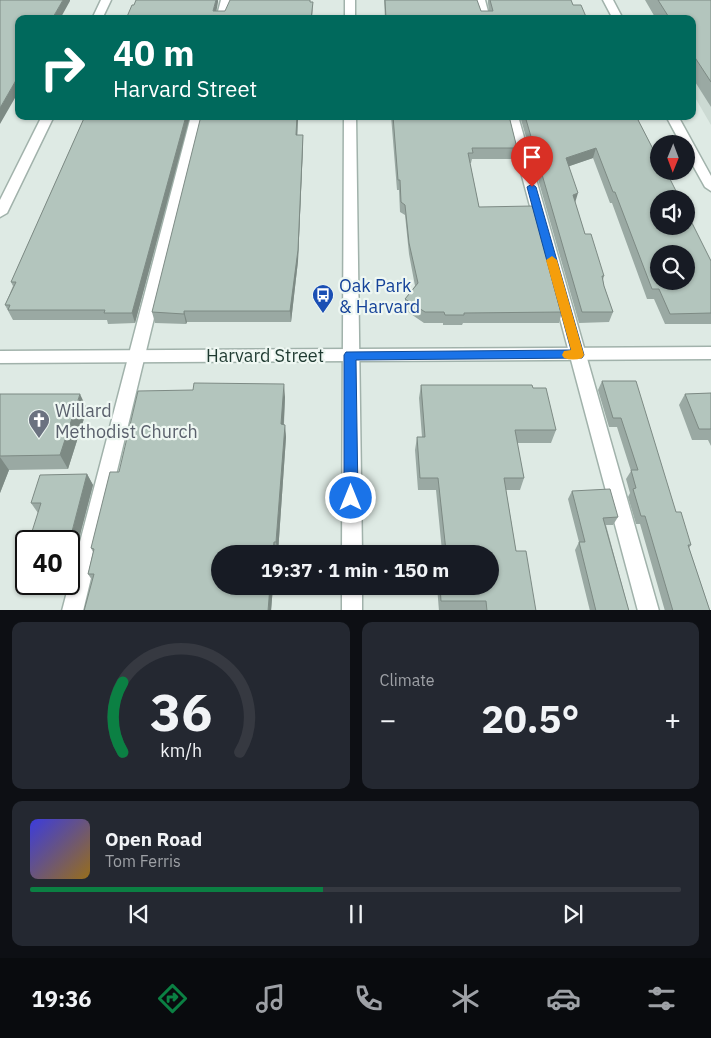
<!DOCTYPE html>
<meta charset="utf-8">
<style>
body{margin:0;font-family:"IBM Plex Sans",sans-serif;background:#242831;color:#f1f3f6;height:100vh;display:flex;flex-direction:column;font-size:19px;white-space:nowrap}
*{box-sizing:border-box;margin:0}
p{font-size:16px;color:#9ea1a6}
.icon{flex:none;width:28px;height:28px;fill:none;stroke:currentColor;stroke-width:2;stroke-linecap:round;stroke-linejoin:round}
.map{position:relative;height:610px;overflow:hidden}
.side{display:flex;flex-direction:column;gap:12px;padding:12px;background:#0d0f14;flex:1}
.side>*{flex:none}
.hud{position:absolute;left:15px;top:15px;width:681px;height:105px;border-radius:10px;box-shadow:0 1px 4px #0004;background:#00695c;color:#fff;overflow:hidden}
.needle{width:32px;rotate:181deg}
.buttons{position:absolute;left:650px;top:135px;display:grid;gap:10px}
.buttons a{display:grid;place-items:center;width:45px;height:45px;border-radius:50%;background:#171b24;box-shadow:0 1px 4px #0004;font-size:25px}
.speed{position:absolute;left:15px;top:530px;display:flex;gap:10px;font-size:25px;font-weight:700;text-align:center}
.speed>*{display:grid;place-content:center;width:65px;height:65px;border-radius:50%;background:#171b24;box-shadow:0 1px 4px #0004;line-height:1}
.speed .limit{border:2px solid #111;border-radius:8px;background:#fff;color:#111}
.pin{position:absolute;display:grid;place-items:center;width:42px;height:42px;color:#fff;margin:-51px -21px;border-radius:50% 50% 50% 0;rotate:-45deg;box-shadow:0 0 5px #0007}
.pin .icon{rotate:45deg}
.me{position:absolute;width:55px;margin:-28px;rotate:0deg;stroke-linejoin:round;filter:drop-shadow(0 0 4px #0008)}
.turn{display:flex;align-items:center;gap:18px;height:105px;padding:0 15px;font-size:22px}
.turn .icon{width:65px;height:65px;stroke-width:2.5}
.turn b{display:block;font-size:35px;line-height:42px}
.big{font-size:38px;font-weight:800;line-height:1.1}
.side .card{flex:1;display:flex;flex-direction:column;justify-content:center;gap:8px;min-width:0;padding:0 18px;border-radius:10px;background:#242831}
.side .dial{align-items:center;gap:0}
.dial svg{height:130px;overflow:visible;fill:none;stroke:#363941;stroke-width:7;stroke-linecap:round;text-anchor:middle}
.dial text{fill:#f1f3f6;stroke:none}
.song{display:flex;align-items:center;gap:15px}
.cover{width:60px;height:60px;border-radius:8px;background:linear-gradient(135deg,hsl(240 70% 55%),hsl(40 70% 35%))}
.played{height:5px;border-radius:2px;background:linear-gradient(90deg,#0b8043 45%,#363941 45%)}
.keys{display:flex;justify-content:space-around;direction:ltr}
.heat{display:flex;justify-content:space-between;align-items:center;font-size:28px;direction:ltr}
.side .tiles{flex:1;display:grid;gap:12px;grid-template-columns:1fr 1fr}
.card:last-child{grid-column:span 2}
.trip{position:absolute;left:211px;top:545px;width:288px;height:50px;border-radius:25px;background:#171b24;box-shadow:0 1px 4px #0004;font-weight:800;line-height:50px;text-align:center}
.menu{display:flex;height:80px;justify-content:space-around;align-items:center;background:#090b0e;color:#9ea1a6}
.menu .icon{width:35px;height:35px}
.menu .active{color:#0b8043}
.menu b{font-size:22px;color:#f1f3f6}
.map>svg:first-child{display:block}
.built{fill:#ccdad3}
.lines{fill:none;stroke-linecap:round;stroke-linejoin:round}
.service-casing{stroke:#a1b2ab;stroke-width:3}
.minor-casing{stroke:#a1b2ab;stroke-width:3}
.tertiary-casing{stroke:#a1b2ab;stroke-width:3}
.service{fill:#fff;fill-rule:evenodd}
.minor{fill:#fff;fill-rule:evenodd}
.tertiary{fill:#fff;fill-rule:evenodd}
.wall{fill:#9aa9a3}
.shaded-wall{fill:#7d8a84}
.building{fill:#b3c5bd;stroke:#7d8a84;fill-rule:evenodd}
.route{fill:#1a73e8;stroke:#114b97}
.slow{fill:#f59e0b}
.labels{text-anchor:middle;dominant-baseline:central;stroke-width:4.5;stroke-linejoin:round;paint-order:stroke}
.transit-label{font-size:18px;fill:#164399;stroke:#eef7f2;text-anchor:start}
.street-label{font-size:18px;fill:#1f3a31;stroke:#eef7f2}
.worship-label{font-size:18px;fill:#5b616d;stroke:#eef7f2;text-anchor:start}
</style>
<div class="map">
<svg width="711" height="611" viewBox="0 0 711 611">
<rect width="100%" height="100%" fill="#deeae4"/>
<path class="built" d="M693,72H711V125L693,94Z"/>
<g class="lines">
<g class="service-casing">
<path id="service" d="M221,0H231L226,19H216Z
M475,0H485L490,19H480Z
M191,116H203L83,611H62Z
M506,116H518L659,611H638Z"/>
</g>
<g class="minor-casing">
<path id="minor" d="M101,0H111L102,19H92Z
M603,0H613L623,19H613Z
M42,116H54L7,213L0,217V200Z
M666,116H678L711,176V191L705,187L686,153V144H681Z
M711,347V359L0,363V351Z"/>
</g>
<g class="tertiary-casing">
<path id="tertiary" d="M345,0H355V19H345Z
M344,116H356L362,554H342Z
M342,586H362V611H342Z"/>
</g>
<use href="#service" class="service"/>
<use href="#minor" class="minor"/>
<use href="#tertiary" class="tertiary"/>
</g>
<path class="wall" d="M384,0H477L481,11H489L488,3V0H571L573,5L587,19H385Z
M645,0H711V107L692,77V19H656Z
M85,116H190L135,323L108,324L107,320H13L5,305L13,286L11,282Z
M298,116L297,135H303V145L298,261L291,322H187L186,324L155,323L152,312Z
M391,116H509L517,148L515,159H472L471,163H470L479,207L562,312L559,323H463L462,325H443V323H424L405,310V299L415,286L409,254L405,215L400,212L399,190H397Z
M520,116H636L711,261V324H665L654,299H647L612,203H610L593,158L569,166L575,202L585,234L604,276L603,280L604,286L613,312L609,322L579,323Z
M602,381L676,512L691,545L689,548L710,611H665L640,524H636L628,497L630,493L626,479L631,471L617,427H609L598,390Z
M421,385L533,388L556,430L551,443H517L524,478L520,490H506L516,551L536,611H439L437,586H490V554H436L437,551H442L436,490H418L415,450L417,437H422L419,398Z
M711,393V446L708,440H692L679,405L685,394Z
M0,394L87,409L68,469L9,470L0,493Z
M285,397L284,424L286,437L278,553L220,554V586H273L271,611H84L92,580L88,574L93,552L91,548L119,472Z
M87,474L93,485L75,554L69,552V541L38,513L31,503Z
M572,491L618,517L613,525H606L629,611H590L575,550L579,542L568,499Z
M26,549V584H60H26L18,575Z"/>
<path class="shaded-wall" d="M63,0H70V1L60,19H52Z
M216,0H218V2L215,19L213,11Z
M313,2L312,19H311Z
M19,75V91L0,124V108Z
M186,116H190L135,323L132,313Z
M297,116H298L297,145L296,135Z
M303,135V145L298,261L291,322L290,311Z
M596,148L593,158L564,168L566,158Z
M578,193L575,203L573,195Z
M184,311L187,322L186,324L184,314Z
M284,384L285,397L283,437L281,424Z
M80,394L87,409L68,469L60,455Z
M285,425L286,437L278,553L276,542Z
M0,457L9,470L0,493Z
M87,474L93,485L75,554L69,544Z
M274,542L276,554H273Z
M270,586H273L271,611H268Z"/>
<path class="building" d="M0,0H63L52,19H19V75L0,108Z
M136,0H216L213,11H225L230,0H310V2H313L311,19H126L132,5H134Z
M385,0H477L481,11H493L490,0H571L573,5H581L587,19H386Z
M658,0H711V82L692,53V19H670Z
M85,116H186L132,313H104L105,310H8L10,305H5L16,282H11Z
M201,116H297L296,135H303L298,250L290,311H184V314L152,312Z
M393,116H509L517,148H472L473,153H468L479,207L533,206L562,312L464,313V315H445L444,312H425L405,299L418,283L409,243L405,205L401,202L400,180H398Z
M525,116H636L654,151H656L659,156V171H666L680,199H659V226H686V211L711,261V313L670,314L659,289H652L615,192H613L596,148L566,158L578,193L573,195L585,234H591L604,276H602L604,286L613,312H582ZM659,254H686V281H659Z
M602,381H636L676,512H681L691,545H688L710,611H673L645,516H641L633,489L636,488L631,470H638L621,418H613Z
M194,383L284,384L281,424L285,425L276,542H274L273,554H220V586H270L268,611H84L94,574H88L94,549L91,548L110,472H119L138,391L193,390Z
M421,385H532L533,388H546L556,430H515L524,478H504L516,551H526L536,611H487L486,601H441L440,586H490V554H437V551H446L438,478H420L417,437H425Z
M711,393V429H699L685,394Z
M0,394H80L60,455L0,456Z
M87,474L69,543V541H29L41,503H31L40,475Z
M610,489L618,517L603,518L629,611H596L579,542H585L572,491Z
M26,549V575H18Z"/>
<path class="route" d="M532,184L536,187L584,355L582,358L356,360L358,498L356,503L351,505L346,503L344,498V355L346,352L571,350L527,187Z"/>
<path class="slow" d="M552,256L557,260L584,355L582,358C576,360 570,360 564,358L562,355L564,351L571,350L546,260Z"/>
<defs>
<g id="bus-pin" transform="scale(1.125)"><path d="M0 17L-7.5 6A9.5 9.5 0 1 1 7.5 6Z" fill="#1a4fb4" stroke="#eef7f2"/><path d="M-5-6H5V4H4V6H2V4H-2V6H-4V4H-5ZM-3.5-4V0h7V-4ZM-3.5 1.2v1.5H-2V1.2ZM2 1.2v1.5H3.5V1.2Z" fill="#fff"/></g>
<g id="church-pin" transform="scale(1.125)"><path d="M0 17L-7.5 6A9.5 9.5 0 1 1 7.5 6Z" fill="#6b7280" stroke="#eef7f2"/><path d="M-1.2-6h2.4v3.5h3.3v2.4h-3.3V6h-2.4V-.1h-3.3v-2.4h3.3Z" fill="#fff"/></g>
</defs>
<g fill-rule="evenodd">
<use href="#bus-pin" x="323" y="295"/>
<use href="#church-pin" x="39" y="420"/>
</g>
<g class="labels">
<g class="transit-label">
<text x="339" y="285">Oak Park<tspan x="339" dy="21">&amp; Harvard</tspan></text>
</g>
<g class="street-label">
<text x="265" y="355">Harvard Street</text>
</g>
<g class="worship-label">
<text x="55" y="410">Willard<tspan x="55" dy="21">Methodist Church</tspan></text>
</g>
</g>
</svg>
<div class="buttons">
<a><svg class="needle" viewBox="-14 -14 28 28"><path d="M0-13l5 13h-10z" fill="#e53935"/><path d="M0 13l5-13h-10z" fill="#9ea1a6"/></svg></a>
<a><svg class="icon" aria-label="sound" viewBox="0 0 24 24"><path d="M4 9h4l5-4v14l-5-4H4zM17 9q2 3 0 6"/></svg></a>
<a><svg class="icon" aria-label="search" viewBox="0 0 24 24"><circle cx="10" cy="10" r="6"/><path d="M15 15l6 6"/></svg></a>
</div>
<div class="speed"><div class="limit">40</div></div>
<div class="pin" style="left:532px;top:187px;background:#d93025"><svg class="icon" aria-label="arrive" viewBox="0 0 24 24"><path d="M6 21V4h12l-3 4 3 4H6"/></svg></div>
<svg class="me" style="left:351px;top:498px" viewBox="-20 -20 40 40"><circle r="17" fill="#1a73e8" stroke="#fff" stroke-width="3"/><path d="M0-11L8 9 0 5-8 9z" fill="#fff"/></svg>
<div class="trip">19:37 · 1 min · 150 m</div>
<div class="hud">
<div class="turn"><svg class="icon" aria-label="right" viewBox="0 0 24 24"><path d="M7 20v-9h11M14 6l5 5-5 5"/></svg><div><b>40 m</b>Harvard Street</div></div>
</div>
</div>
<section class="side">
<div class="tiles">
<div class="card dial"><svg viewBox="0 0 100 80">
<path d="M14 69A42 42 0 1 1 86 69"/>
<path d="M14 69A42 42 0 0 1 14 26" stroke="#0b8043"/>
<text x="50" y="56" font-size="32" font-weight="700">36</text>
<text x="50" y="72" font-size="11">km/h</text>
</svg></div>
<div class="card"><p>Climate</p>
<div class="heat"><a>−</a><b class="big">20.5°</b><a>+</a></div>
</div>
<div class="card">
<div class="song"><i class="cover"></i><div><b>Open Road</b><p>Tom Ferris</p></div></div>
<div class="played"></div>
<div class="keys"><svg class="icon" aria-label="previous" viewBox="0 0 24 24"><path d="M18 5L8 12l10 7zM5 5v14"/></svg><svg class="icon" aria-label="pause" viewBox="0 0 24 24"><path d="M8 5v14M16 5v14"/></svg><svg class="icon" aria-label="next" viewBox="0 0 24 24"><path d="M6 5l10 7-10 7zM19 5v14"/></svg></div>
</div>
</div>
</section>
<nav class="menu">
<b>19:36</b>
<svg class="icon active" aria-label="directions" viewBox="0 0 24 24"><path d="M12 3l9 9-9 9-9-9zM9 14v-3h6M13 9l2 2-2 2"/></svg>
<svg class="icon" aria-label="music" viewBox="0 0 24 24"><path d="M9 18V5l10-2v13"/><circle cx="6" cy="18" r="3"/><circle cx="16" cy="16" r="3"/></svg>
<svg class="icon" aria-label="phone" viewBox="0 0 24 24"><path d="M5 4h4l2 5-3 2q2 4 5 5l2-3 5 2v4C11 20 4 13 5 4z"/></svg>
<svg class="icon" aria-label="climate" viewBox="0 0 24 24"><path d="M12 3v18M4 7l16 10M4 17L20 7"/></svg>
<svg class="icon" aria-label="car" viewBox="0 0 24 24"><path d="M5 17H2v-5l4-1 3-4h7l3 4 3 1v5h-3M9 17h6M6 11h13"/><circle cx="7" cy="17" r="2"/><circle cx="17" cy="17" r="2"/></svg>
<svg class="icon" aria-label="filters" viewBox="0 0 24 24"><path d="M4 7h16M4 17h16"/><circle cx="9" cy="7" r="2"/><circle cx="15" cy="17" r="2"/></svg>
</nav>
